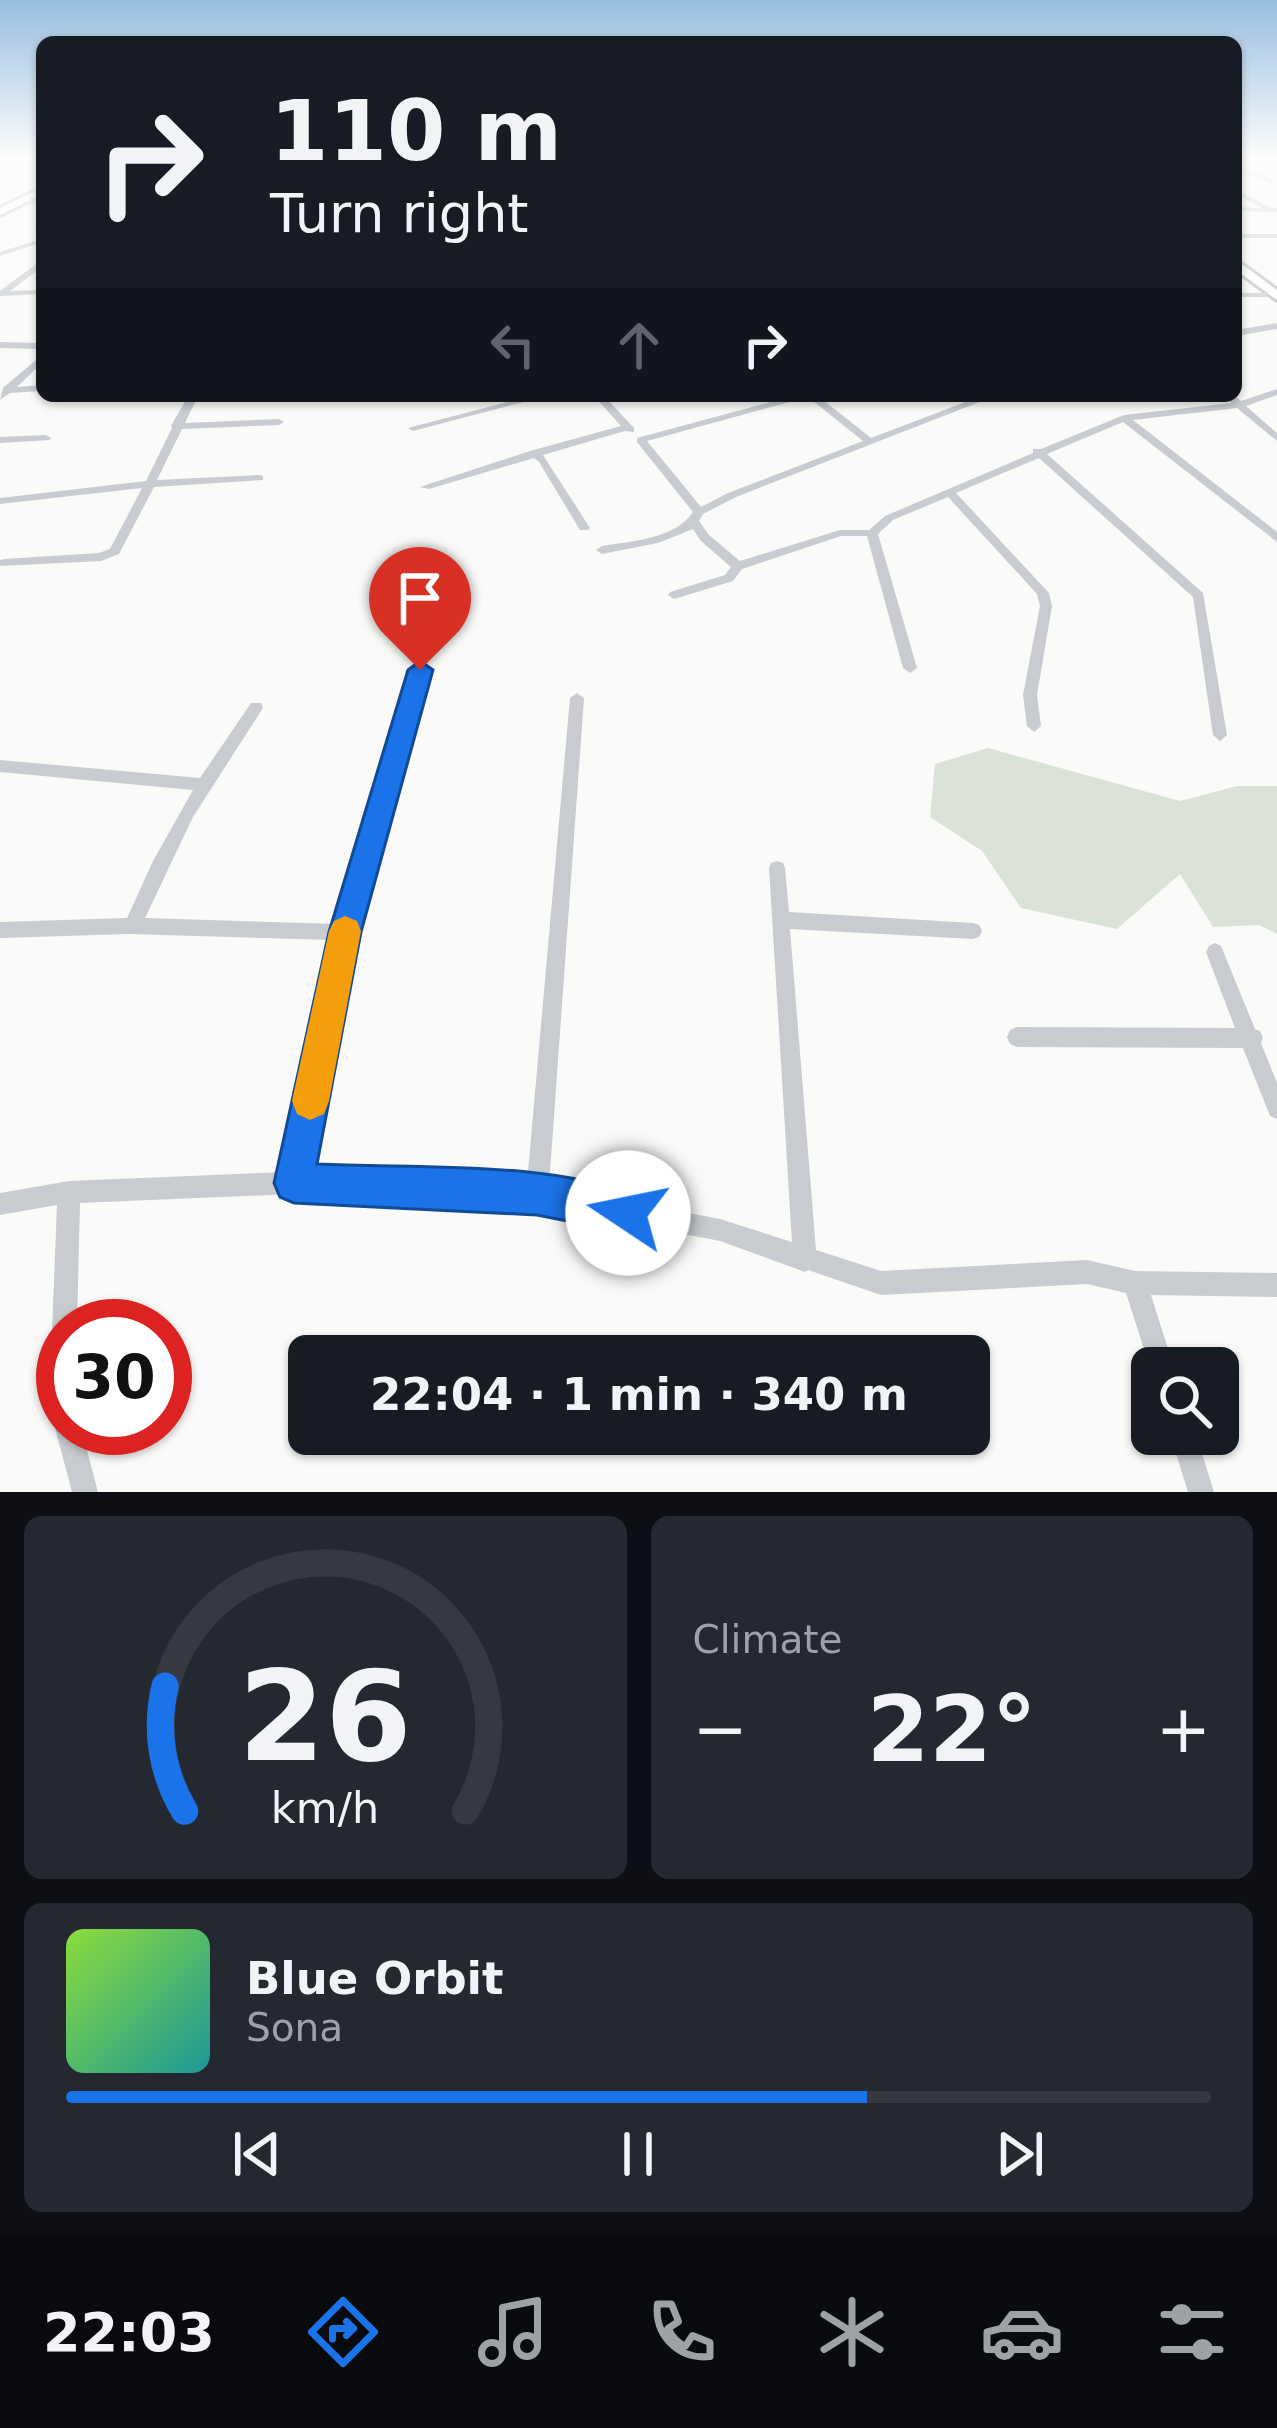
<!DOCTYPE html>
<meta charset="utf-8">
<style>
body{margin:0;font-family:"DejaVu Sans",sans-serif;background:#242831;color:#f1f3f6;height:100vh;display:flex;flex-direction:column;font-size:45px;white-space:nowrap}
*{box-sizing:border-box;margin:0}
p{font-size:39px;color:#9ea1a6}
.icon{flex:none;width:66px;height:66px;fill:none;stroke:currentColor;stroke-width:2;stroke-linecap:round;stroke-linejoin:round}
.map{position:relative;height:1492px;overflow:hidden}
.details{display:flex;flex-direction:column;gap:24px;padding:24px;background:#0d0f14;flex:1}
.details>*{flex:none}
.top-card{position:absolute;left:36px;top:36px;width:1206px;height:366px;border-radius:18px;box-shadow:0 3px 9px #0004;background:#171b24;color:#f1f3f6;overflow:hidden}
.controls{position:absolute;left:1131px;top:1347px;display:grid;gap:24px}
.controls a{display:grid;place-items:center;width:108px;height:108px;border-radius:18px;background:#171b24;box-shadow:0 3px 9px #0004;font-size:60px}
.speed{position:absolute;left:36px;top:1299px;display:flex;gap:24px;font-size:60px;font-weight:700;text-align:center}
.speed>*{display:grid;place-content:center;width:156px;height:156px;border-radius:50%;background:#171b24;box-shadow:0 3px 9px #0004;line-height:1}
.speed .limit{border:18px solid #d22;background:#fff;color:#111}
.pin{position:absolute;display:grid;place-items:center;width:102px;height:102px;color:#fff;margin:-123px -51px;border-radius:50% 50% 50% 0;rotate:-45deg;box-shadow:0 0 12px #0007}
.pin .icon{rotate:45deg}
.me{position:absolute;width:132px;margin:-66px;rotate:281deg;stroke-linejoin:round;filter:drop-shadow(0 0 9px #0008)}
.turn{display:flex;align-items:center;gap:42px;height:252px;padding:0 36px;font-size:54px}
.turn .icon{width:156px;height:156px;stroke-width:2.5}
.turn b{display:block;font-size:84px;line-height:102px}
.lanes{display:flex;align-items:center;height:114px;padding:0 36px;background:#0003;justify-content:center;gap:60px;direction:ltr}
.lanes .off{opacity:.35}
.big{font-size:90px;font-weight:600;line-height:1.1}
.details .widget{flex:1;display:flex;flex-direction:column;justify-content:center;gap:18px;min-width:0;padding:0 42px;border-radius:18px;background:#242831}
.details .dial{align-items:center;gap:0}
.dial svg{height:312px;overflow:visible;fill:none;stroke:#363941;stroke-width:7;stroke-linecap:round;text-anchor:middle}
.dial text{fill:#f1f3f6;stroke:none}
.song{display:flex;align-items:center;gap:36px}
.cover{width:144px;height:144px;border-radius:18px;background:linear-gradient(135deg,hsl(90 70% 55%),hsl(180 70% 35%))}
.played{height:12px;border-radius:6px;background:linear-gradient(90deg,#1a73e8 70%,#363941 70%)}
.keys{display:flex;justify-content:space-around;direction:ltr}
.heat{display:flex;justify-content:space-between;align-items:center;font-size:66px;direction:ltr}
.details .tiles{flex:1;display:grid;gap:24px;grid-template-columns:1fr 1fr}
.widget:last-child{grid-column:span 2}
.trip{position:absolute;left:288px;top:1335px;width:702px;height:120px;border-radius:18px;background:#171b24;box-shadow:0 3px 9px #0004;font-weight:600;line-height:120px;text-align:center}
.tab-bar{display:flex;height:192px;justify-content:space-around;align-items:center;background:#090b0e;color:#9ea1a6}
.tab-bar .icon{width:84px;height:84px}
.tab-bar .on{color:#1a73e8}
.tab-bar b{font-size:54px;color:#f1f3f6}
.map>svg:first-child{display:block}
.green{fill:#dbe2d8}
.lines{fill:none;stroke-linecap:round;stroke-linejoin:round}
.secondary-casing{stroke:#babfc4;stroke-width:6}
.primary-casing{stroke:#bbbfc3;stroke-width:6}
.minor{fill:#c8ccd0;fill-rule:evenodd}
.secondary{fill:#fff;fill-rule:evenodd}
.primary{fill:#fff;fill-rule:evenodd}
.route{fill:#1a73e8;stroke:#114b97;stroke-width:3}
.slow{fill:#f59e0b}
</style>
<div class="map">
<svg width="1277" height="1492" viewBox="0 0 1277 1492">
<rect width="100%" height="100%" fill="#fafaf8"/>
<path class="green" d="M988,748L1180,801L1237,786H1277V934L1259,925L1213,927L1180,874L1117,929L1021,908L982,851L930,817L935,764Z"/>
<g class="lines">
<g class="secondary-casing">
<path id="secondary" d="M42,188V194L0,215V208Z"/>
</g>
<g class="primary-casing">
<path id="primary" d="M1236,260L1277,290V300L1236,270Z"/>
</g>
<path class="minor" d="M1236,164L1274,181L1275,182L1270,183L1236,168Z
M1236,189L1271,208H1277V212L1236,211V207L1262,208L1236,194Z
M20,200L42,201V205L18,203Z
M1236,234H1277V238H1236Z
M35,241L37,244L0,256V252Z
M39,262H42V267L10,291L42,290V294L0,296V291Z
M1236,293H1266L1270,295L1266,297H1236Z
M1277,323V329L1236,336V330Z
M0,342L42,343V349L0,348Z
M42,355V363L17,387L42,385V391L10,393L0,400L3,388Z
M1277,389V395L1246,406L1277,433V441L1237,408L1133,420L1277,532V542L1123,422L1047,454L1203,593L1227,735L1220,741L1213,735L1193,597L1039,458L956,493L1049,593L1052,606L1037,695L1041,726L1034,732L1027,726L1023,695L1040,606L1037,594L948,497L893,520L878,534L917,668L910,673L903,668L867,536H841L742,569L733,581L674,599L668,595L670,592L725,575L731,567L701,541L693,529L658,543L602,554L596,550L602,546C632,541 675,539 693,512L637,442V438L793,396H818L871,438L981,396H995L736,497L703,514L699,521L709,535L740,561L840,530H869L885,516L1033,453V449H1041L1124,415L1231,403L1224,396H1235L1241,401ZM808,397L863,441L728,493L701,507L647,441Z
M188,396H198L185,423L279,419L284,422L279,425L182,429L157,480L259,475L263,476V480L154,487L119,554L101,561L0,566V560L4,559L99,553L110,549L142,488L0,504V498L146,481L172,428L171,426Z
M530,396H546L413,431L408,428Z
M594,396H604L634,428V432L625,431L543,455L590,528L588,530H580L539,462L534,458L429,489L420,487L530,451L621,426Z
M46,435L51,438L50,440L0,443V437Z
M420,665L427,670L354,932L307,1173L527,1183L570,698L577,693L584,698L549,1186L720,1219L792,1242L769,868L771,863L777,861L783,863L785,868L789,912L973,923L979,925L982,931L979,937L973,939L790,929L816,1250L881,1271L1087,1260L1135,1271L1277,1273V1297L1151,1295L1174,1368H1152V1374L1126,1293L1087,1284L881,1295L808,1270L805,1272L720,1241L537,1206L294,1194L80,1203L77,1326H63V1394L54,1390L50,1381L57,1205L0,1215V1193L69,1181L285,1172L334,940L129,934L0,938V922L127,918L153,861L193,790L0,772V760L200,778L251,703H261L263,707L261,711L193,817L145,918L338,924L413,670Z
M1215,943L1221,946L1255,1029L1260,1031L1263,1038L1261,1043L1277,1083V1119L1270,1116L1243,1048L1017,1047L1010,1044L1007,1037L1010,1030L1017,1027L1235,1028L1206,952L1209,946Z
M63,1417V1428H81L98,1492H72L55,1428L59,1419Z
M1170,1434H1196L1214,1492H1188Z"/>
<use href="#secondary" class="secondary"/>
<use href="#primary" class="primary"/>
</g>
<linearGradient id="sky" x2="0" y2="1"><stop stop-color="#99bedf"/><stop offset="0.43" stop-color="#fdfdfc"/><stop offset="1" stop-color="#fdfdfc" stop-opacity="0"/></linearGradient>
<rect width="1277" height="367" fill="url(#sky)"/>
<path class="route" d="M420,661L433,670L361,932L317,1164C417,1169 551,1160 643,1198L649,1213L643,1227L628,1233L537,1215L294,1203L280,1197L274,1183L329,932L408,670Z"/>
<path class="slow" d="M345,916L357,921L361,931L329,1101L324,1114L310,1120L297,1114L292,1101L329,931L334,921Z"/>
</svg>
<div class="controls">
<a><svg class="icon" aria-label="search" viewBox="0 0 24 24"><circle cx="10" cy="10" r="6"/><path d="M15 15l6 6"/></svg></a>
</div>
<div class="speed"><div class="limit">30</div></div>
<div class="pin" style="left:420px;top:670px;background:#d93025"><svg class="icon" aria-label="arrive" viewBox="0 0 24 24"><path d="M6 21V4h12l-3 4 3 4H6"/></svg></div>
<svg class="me" style="left:628px;top:1213px" viewBox="-20 -20 40 40"><circle r="19" fill="#fff"/><path d="M0-13L10 11 0 6-10 11z" fill="#1a73e8"/></svg>
<div class="trip">22:04 · 1 min · 340 m</div>
<div class="top-card">
<div class="turn"><svg class="icon" aria-label="right" viewBox="0 0 24 24"><path d="M7 20v-9h11M14 6l5 5-5 5"/></svg><div><b>110 m</b>Turn right</div></div>
<div class="lanes"><svg class="icon off" aria-label="left" viewBox="0 0 24 24"><path d="M17 20v-9H6M10 6l-5 5 5 5"/></svg><svg class="icon off" aria-label="ahead" viewBox="0 0 24 24"><path d="M12 20V5M6 11l6-6 6 6"/></svg><svg class="icon" aria-label="right" viewBox="0 0 24 24"><path d="M7 20v-9h11M14 6l5 5-5 5"/></svg></div>
</div>
</div>
<section class="details">
<div class="tiles">
<div class="widget dial"><svg viewBox="0 0 100 80">
<path d="M14 69A42 42 0 1 1 86 69"/>
<path d="M14 69A42 42 0 0 1 9 37" stroke="#1a73e8"/>
<text x="50" y="56" font-size="32" font-weight="700">26</text>
<text x="50" y="72" font-size="11">km/h</text>
</svg></div>
<div class="widget"><p>Climate</p>
<div class="heat"><a>−</a><b class="big">22°</b><a>+</a></div>
</div>
<div class="widget">
<div class="song"><i class="cover"></i><div><b>Blue Orbit</b><p>Sona</p></div></div>
<div class="played"></div>
<div class="keys"><svg class="icon" aria-label="previous" viewBox="0 0 24 24"><path d="M18 5L8 12l10 7zM5 5v14"/></svg><svg class="icon" aria-label="pause" viewBox="0 0 24 24"><path d="M8 5v14M16 5v14"/></svg><svg class="icon" aria-label="next" viewBox="0 0 24 24"><path d="M6 5l10 7-10 7zM19 5v14"/></svg></div>
</div>
</div>
</section>
<nav class="tab-bar">
<b>22:03</b>
<svg class="icon on" aria-label="directions" viewBox="0 0 24 24"><path d="M12 3l9 9-9 9-9-9zM9 14v-3h6M13 9l2 2-2 2"/></svg>
<svg class="icon" aria-label="music" viewBox="0 0 24 24"><path d="M9 18V5l10-2v13"/><circle cx="6" cy="18" r="3"/><circle cx="16" cy="16" r="3"/></svg>
<svg class="icon" aria-label="phone" viewBox="0 0 24 24"><path d="M5 4h4l2 5-3 2q2 4 5 5l2-3 5 2v4C11 20 4 13 5 4z"/></svg>
<svg class="icon" aria-label="climate" viewBox="0 0 24 24"><path d="M12 3v18M4 7l16 10M4 17L20 7"/></svg>
<svg class="icon" aria-label="car" viewBox="0 0 24 24"><path d="M5 17H2v-5l4-1 3-4h7l3 4 3 1v5h-3M9 17h6M6 11h13"/><circle cx="7" cy="17" r="2"/><circle cx="17" cy="17" r="2"/></svg>
<svg class="icon" aria-label="filters" viewBox="0 0 24 24"><path d="M4 7h16M4 17h16"/><circle cx="9" cy="7" r="2"/><circle cx="15" cy="17" r="2"/></svg>
</nav>
